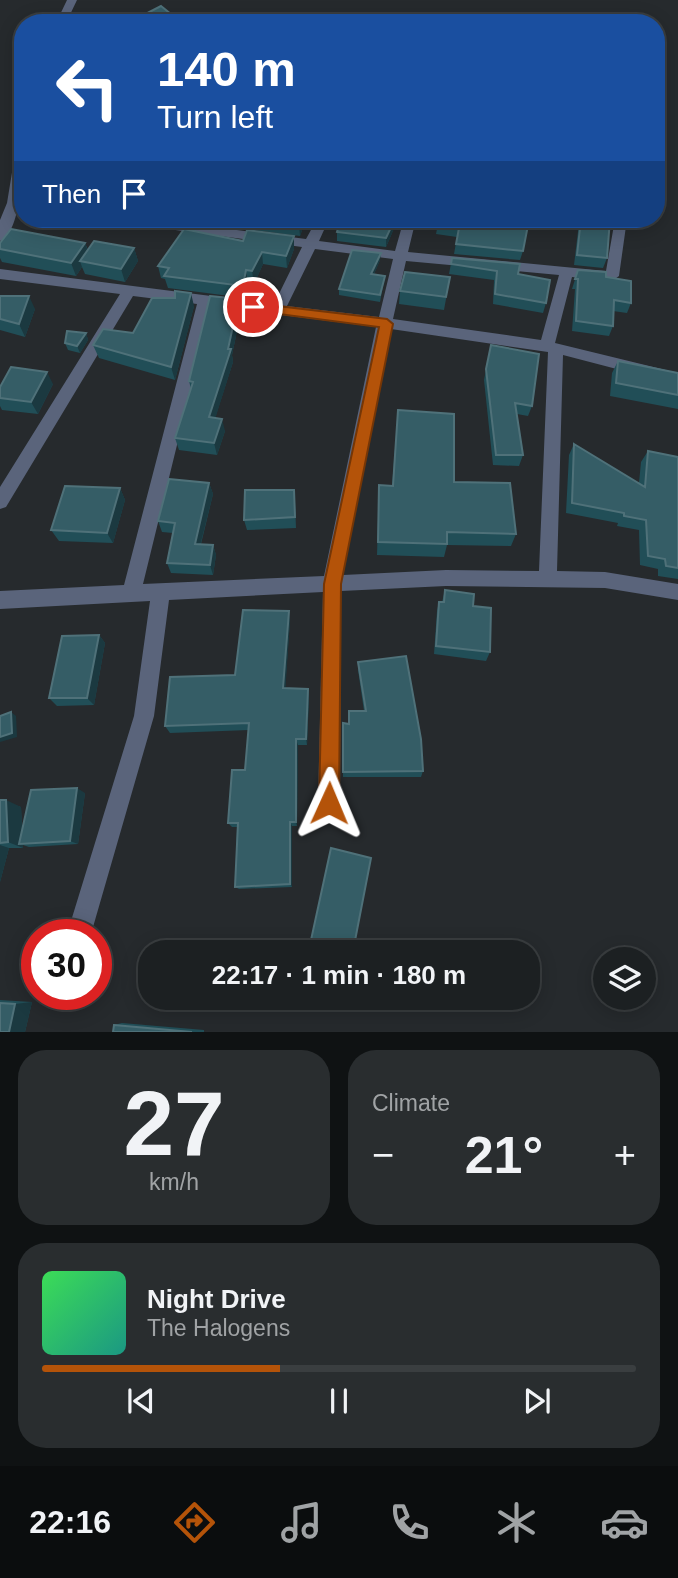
<!DOCTYPE html>
<meta charset="utf-8">
<style>
body{margin:0;font-family:Arial,sans-serif;background:#292d2f;color:#f1f3f6;height:100vh;display:flex;flex-direction:column;font-size:26px;white-space:nowrap}
*{box-sizing:border-box;margin:0}
p{font-size:23px;color:#a0a3a5}
.icon{flex:none;width:38px;height:38px;fill:none;stroke:currentColor;stroke-width:2;stroke-linecap:round;stroke-linejoin:round}
.map{position:relative;height:1032px;overflow:hidden}
.details{display:flex;flex-direction:column;gap:18px;padding:18px;background:#0f1213;flex:1}
.details>*{flex:none}
.hud{position:absolute;left:14px;top:14px;width:651px;height:214px;border-radius:28px;box-shadow:0 4px 18px #0003,0 0 0 2px #3a3e40;background:#1a4fa0;color:#fff;overflow:hidden}
.buttons{position:absolute;left:593px;top:947px;display:grid;gap:14px}
.buttons a{display:grid;place-items:center;width:63px;height:63px;border-radius:50%;background:#1c2022;box-shadow:0 4px 18px #0003,0 0 0 2px #3a3e40;font-size:35px}
.speed{position:absolute;left:21px;top:919px;display:flex;gap:14px;font-size:35px;font-weight:700;text-align:center}
.speed>*{display:grid;place-content:center;width:91px;height:91px;border-radius:50%;background:#1c2022;box-shadow:0 4px 18px #0003,0 0 0 2px #3a3e40;line-height:1}
.speed .limit{border:10px solid #d22;background:#fff;color:#111}
.pin{position:absolute;display:grid;place-items:center;width:60px;height:60px;color:#fff;margin:-30px;border:4px solid #fff;border-radius:50%;box-shadow:0 2px 7px #0007}
.me{position:absolute;width:77px;margin:-38px;rotate:1deg;stroke-linejoin:round;filter:drop-shadow(0 0 5px #0008)}
.turn{display:flex;align-items:center;gap:24px;height:147px;padding:0 28px;font-size:32px}
.turn .icon{width:91px;height:91px;stroke-width:2.5}
.turn b{display:block;font-size:49px;line-height:60px}
.then{display:flex;align-items:center;height:66px;padding:0 28px;background:#0003;gap:14px;font-size:26px}
.big{font-size:52px;font-weight:700;line-height:1.1}
.details .tile{flex:1;display:flex;flex-direction:column;justify-content:center;gap:10px;min-width:0;padding:0 24px;border-radius:28px;background:#292d2f}
.details .dial{align-items:center;gap:0}
.dial b{font-size:91px;line-height:1}
.song{display:flex;align-items:center;gap:21px}
.cover{width:84px;height:84px;border-radius:10px;background:linear-gradient(135deg,hsl(130 70% 55%),hsl(170 70% 35%))}
.played{height:7px;border-radius:4px;background:linear-gradient(90deg,#b45309 40%,#3a3e40 40%)}
.keys{display:flex;justify-content:space-around;direction:ltr}
.heat{display:flex;justify-content:space-between;align-items:center;font-size:38px;direction:ltr}
.details .tiles{flex:1;display:grid;gap:18px;grid-template-columns:1fr 1fr}
.tile:last-child{grid-column:span 2}
.trip{position:absolute;left:138px;top:940px;width:402px;height:70px;border-radius:28px;background:#1c2022;box-shadow:0 4px 18px #0003,0 0 0 2px #3a3e40;font-weight:700;line-height:70px;text-align:center}
.dock{display:flex;height:112px;justify-content:space-around;align-items:center;background:#0b0d0e;color:#a0a3a5}
.dock .icon{width:49px;height:49px}
.dock .current{color:#b45309}
.dock b{font-size:32px;color:#f1f3f6}
.map>svg:first-child{display:block}
.lines{fill:none;stroke-linecap:round;stroke-linejoin:round}
.street{fill:#5a647b;fill-rule:evenodd}
.wall{fill:#214e57}
.shaded-wall{fill:#1b3940}
.building{fill:#355d66;stroke:#4f7179;stroke-width:2}
.route{fill:#b45309;stroke:#753606;stroke-width:2}
</style>
<div class="map">
<svg width="678" height="1032" viewBox="0 0 678 1032">
<rect width="100%" height="100%" fill="#262a2d"/>
<g class="lines">
<path class="street" d="M67,0H77L66,23H56Z
M23,139C23,160 23,232 0,241V220L7,203L17,142Z
M117,219H152L306,239L317,219H329L319,241L395,251L404,219H416L408,252L606,271L615,219H627L619,276L612,281L572,277L555,343L678,373V385L563,355L557,571L605,572L678,584V600L605,588L446,586L341,591L340,803L337,811L329,814L321,811L318,803L323,592L169,600L154,716L91,934H67L134,716L150,601L0,609V591L124,585L197,304L133,296L6,507L0,509V487L120,294L0,279V269L274,304L302,247L123,223ZM315,249L393,259L379,317L287,306ZM406,261L559,275L541,340L393,319ZM211,306L376,327L324,576L143,584ZM391,329L548,352L539,571L446,570L343,575Z"/>
</g>
<path class="wall" d="M253,219H306L300,236L254,230Z
M398,219L386,247L337,241V232Z
M439,219L523,251L520,260L454,254L457,237L436,234Z
M558,219H613L612,223H610L607,258L603,268L574,265L579,223Z
M243,241L294,249L287,268L263,264L254,284L248,283L245,298L168,288L165,279L161,278L158,266Z
M0,243H85L88,250L134,248L138,261L125,282L85,274L82,267L76,276L2,262L0,258Z
M452,258L518,274L546,303L543,313L493,304L494,280L449,274Z
M380,260L374,274L385,276L380,302L339,295V289Z
M578,270L606,277L631,303L627,313L613,311V326L609,336L572,331L575,289H572Z
M450,277L444,310L399,304L400,291Z
M0,296L35,309L25,337L0,330Z
M194,306L175,380L99,358L93,345L133,333Z
M241,312L232,355L233,362L215,418L225,431L217,455L179,450L175,438L191,389L189,381Z
M86,333L88,340L80,353L68,350L65,343Z
M491,345L532,406L528,416L517,414L523,455L519,466L493,465L484,380Z
M618,361L678,373V409L610,396L612,373Z
M53,384L38,414L2,410L0,406V387Z
M398,410L454,482L516,534L511,546L447,545L444,557L377,555L379,485L392,486Z
M574,444L639,483L641,462L648,451L678,457V579L658,576V569L640,565L639,530L617,526L618,523L566,513L569,455Z
M209,483L213,494L201,544L213,545L216,555L213,575L171,573L167,563L173,533L162,532L158,521Z
M120,488L125,500L113,543L59,541L51,530Z
M295,501L296,528L247,530L244,520Z
M445,590L473,606L490,652L486,661L434,654L437,611L439,602H442Z
M290,620L285,688L308,689L309,697L307,745H298L297,826H292V887L239,889L235,887L237,827H232L228,823L245,770L249,730L170,733L165,726L235,675Z
M99,635L105,643L94,705L57,706L49,698Z
M358,662L423,771L421,777H343V723L349,724L364,711L358,670Z
M85,793L78,844L29,847L23,845V848H9L0,882V800L21,807L22,830Z
M0,1000L32,1002L25,1032H0Z
M122,1023L204,1030V1032H113L114,1025Z"/>
<path class="shaded-wall" d="M301,219H306L300,236L299,224Z
M395,219H398L386,247V238Z
M294,236V249L287,268L286,256Z
M85,243L90,257L80,261L82,267L76,276L71,263Z
M134,248L138,261L125,282L121,269Z
M262,252L263,264L254,284L252,271Z
M381,253L380,260L371,281V274Z
M246,270L248,283L245,298L243,286Z
M191,293L194,306L175,380L171,367Z
M29,296L35,309L25,337L19,324Z
M239,299L241,312L232,355L233,362L212,429L209,417L228,349Z
M86,333L88,340L80,353L77,346Z
M47,372L53,384L38,414L31,402Z
M222,419L225,431L217,455L214,443Z
M209,483L213,494L198,554L195,544Z
M120,488L125,500L113,543L107,533Z
M213,545L216,555L213,575L210,565Z
M289,611L290,620L285,696L283,688Z
M99,635L105,643L94,705L87,698Z
M308,689L309,697L307,745L306,739Z
M11,712L16,716L17,737L0,742V737Z
M296,739L298,745L297,826L296,822Z
M77,788L85,793L78,844L70,841Z
M6,800L21,807L23,843L19,844L23,845V848L8,842Z
M290,822L292,826V887L290,884Z
M0,845L9,848L0,882Z
M32,1002L25,1032H9L15,1004Z"/>
<path class="building" d="M161,6L182,23H128Z
M257,219H301L299,224Z
M341,219H395L386,238L337,232Z
M439,219H525L529,220L523,251L456,244L459,228L437,224Z
M581,219H610L607,258L577,255Z
M11,229L85,243L71,263L0,249V243Z
M184,229L243,241L247,230L294,236L286,256L262,252L252,271L246,270L243,286L164,276L169,268L158,266Z
M94,241L134,248L121,269L80,261Z
M352,250L381,253L371,274L385,276L380,295L339,289Z
M452,258L520,264L518,274L550,280L546,303L495,294L497,271L451,264Z
M578,270L606,272V277L631,281V303L614,300L613,326L576,321L578,279H575Z
M405,272L450,277L446,297L400,291Z
M175,291L191,293L171,367L93,345L103,329L133,333L152,298H175Z
M0,296H29L19,324L0,319Z
M210,296L239,299L228,349H231L209,417L222,419L214,443L175,438L193,382L189,381Z
M67,331L86,333L77,346L65,343Z
M491,345L539,354L532,406L515,403L523,455H496L486,369Z
M618,361L678,373V395L616,383Z
M11,367L47,372L31,402L0,398V387Z
M398,410L454,414V482L510,483L516,534L447,532V544L378,542L379,485L393,486Z
M574,444L645,487L648,451L678,457V568L666,566L665,559L648,556L646,520L624,516V513L572,503Z
M169,479L209,483L195,544L213,545L210,565L167,563L175,523L158,521Z
M65,486L120,488L107,533L51,530Z
M245,490H294L295,517L244,520Z
M445,590L474,594L473,606L491,608L490,652L436,646L439,602H444Z
M243,610L289,611L283,688L308,689L306,739H296V822H290V884L235,887L238,823H228L232,770H245L249,723L165,726L170,677L235,675Z
M99,635L87,698H49L62,636Z
M406,656L421,739L423,771L343,772V723L349,724V711H366L358,662Z
M11,712L12,733L0,737V716Z
M77,788L70,841L19,844L31,790Z
M0,800H6L8,842L0,843Z
M331,848L371,858L353,951L311,940Z
M0,1003L15,1004L9,1032H0Z
M114,1025L192,1032H113Z"/>
<path class="route" d="M253,303L387,319L393,324L341,584L339,803L336,810L329,813L322,810L319,803L324,584L379,327L249,310L247,307Z"/>
</svg>
<div class="buttons">
<a><svg class="icon" aria-label="layers" viewBox="0 0 24 24"><path d="M12 4l9 5-9 5-9-5zM3 14l9 5 9-5"/></svg></a>
</div>
<div class="speed"><div class="limit">30</div></div>
<div class="pin" style="left:253px;top:307px;background:#d93025"><svg class="icon" aria-label="arrive" viewBox="0 0 24 24"><path d="M6 21V4h12l-3 4 3 4H6"/></svg></div>
<svg class="me" style="left:329px;top:803px" viewBox="-20 -20 40 40"><path d="M0-17L14 15 0 8-14 15z" fill="#b45309" stroke="#fff" stroke-width="4"/></svg>
<div class="trip">22:17 · 1 min · 180 m</div>
<div class="hud">
<div class="turn"><svg class="icon" aria-label="left" viewBox="0 0 24 24"><path d="M17 20v-9H6M10 6l-5 5 5 5"/></svg><div><b>140 m</b>Turn left</div></div>
<div class="then">Then<svg class="icon" aria-label="arrive" viewBox="0 0 24 24"><path d="M6 21V4h12l-3 4 3 4H6"/></svg></div>
</div>
</div>
<section class="details">
<div class="tiles">
<div class="tile dial"><b>27</b><p>km/h</p></div>
<div class="tile"><p>Climate</p>
<div class="heat"><a>−</a><b class="big">21°</b><a>+</a></div>
</div>
<div class="tile">
<div class="song"><i class="cover"></i><div><b>Night Drive</b><p>The Halogens</p></div></div>
<div class="played"></div>
<div class="keys"><svg class="icon" aria-label="previous" viewBox="0 0 24 24"><path d="M18 5L8 12l10 7zM5 5v14"/></svg><svg class="icon" aria-label="pause" viewBox="0 0 24 24"><path d="M8 5v14M16 5v14"/></svg><svg class="icon" aria-label="next" viewBox="0 0 24 24"><path d="M6 5l10 7-10 7zM19 5v14"/></svg></div>
</div>
</div>
</section>
<nav class="dock">
<b>22:16</b>
<svg class="icon current" aria-label="directions" viewBox="0 0 24 24"><path d="M12 3l9 9-9 9-9-9zM9 14v-3h6M13 9l2 2-2 2"/></svg>
<svg class="icon" aria-label="music" viewBox="0 0 24 24"><path d="M9 18V5l10-2v13"/><circle cx="6" cy="18" r="3"/><circle cx="16" cy="16" r="3"/></svg>
<svg class="icon" aria-label="phone" viewBox="0 0 24 24"><path d="M5 4h4l2 5-3 2q2 4 5 5l2-3 5 2v4C11 20 4 13 5 4z"/></svg>
<svg class="icon" aria-label="climate" viewBox="0 0 24 24"><path d="M12 3v18M4 7l16 10M4 17L20 7"/></svg>
<svg class="icon" aria-label="car" viewBox="0 0 24 24"><path d="M5 17H2v-5l4-1 3-4h7l3 4 3 1v5h-3M9 17h6M6 11h13"/><circle cx="7" cy="17" r="2"/><circle cx="17" cy="17" r="2"/></svg>
</nav>
